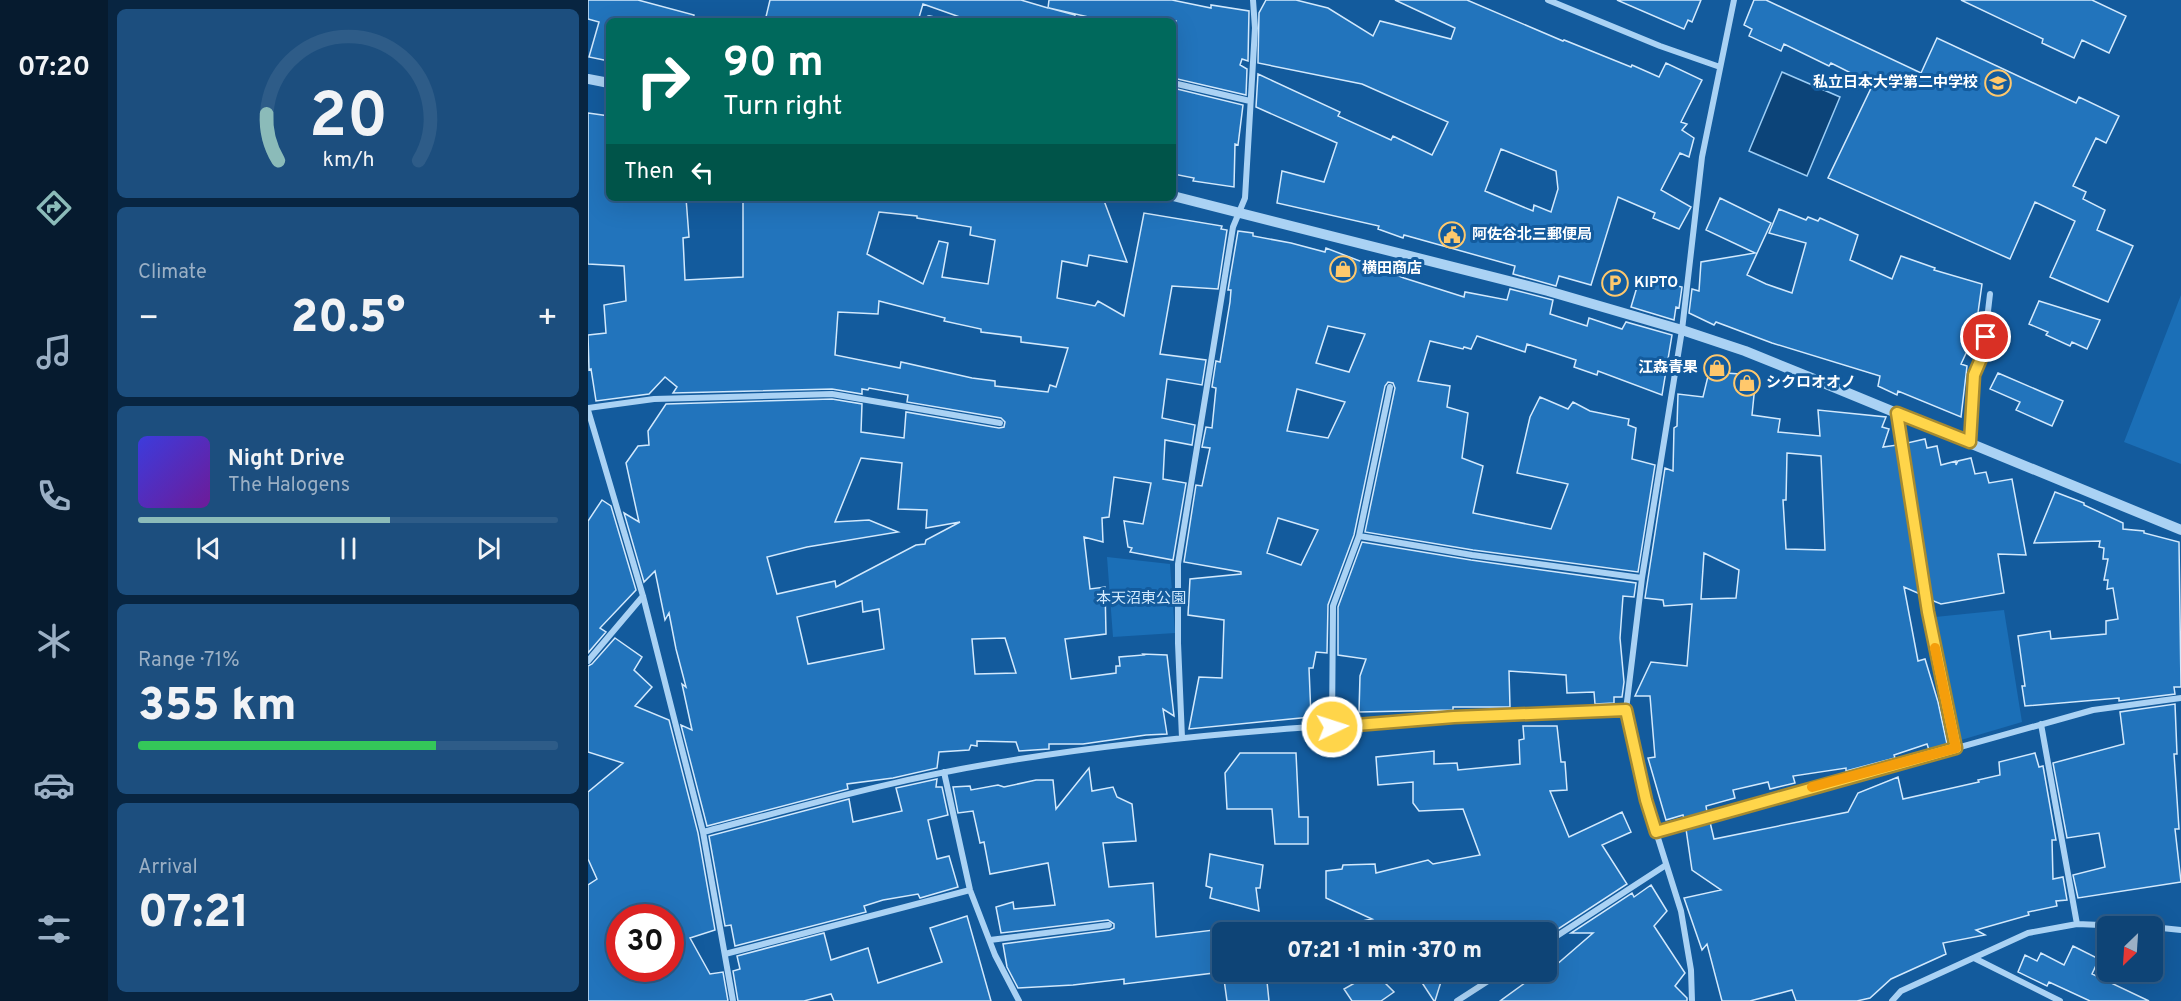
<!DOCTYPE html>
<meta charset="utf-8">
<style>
body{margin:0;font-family:Overpass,"Noto Sans JP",sans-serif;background:#1c4e7e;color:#f1f3f6;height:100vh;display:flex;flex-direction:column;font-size:22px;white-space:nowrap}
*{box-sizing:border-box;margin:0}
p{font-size:20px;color:#9bb0c5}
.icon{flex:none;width:33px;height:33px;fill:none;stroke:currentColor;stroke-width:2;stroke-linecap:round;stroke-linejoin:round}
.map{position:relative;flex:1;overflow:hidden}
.side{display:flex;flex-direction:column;gap:9px;padding:9px;background:#082541;width:480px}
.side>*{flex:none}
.banner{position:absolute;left:18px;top:18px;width:570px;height:183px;border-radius:9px;box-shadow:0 6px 24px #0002,0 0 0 2px #2e5c88;background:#00695c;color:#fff;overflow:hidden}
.needle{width:39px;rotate:205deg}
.fabs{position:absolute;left:1509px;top:916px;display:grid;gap:12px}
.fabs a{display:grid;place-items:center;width:66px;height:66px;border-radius:9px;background:#0e4476;box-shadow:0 6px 24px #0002,0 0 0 2px #2e5c88;font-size:30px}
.speed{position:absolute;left:18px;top:904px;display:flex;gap:12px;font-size:30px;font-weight:700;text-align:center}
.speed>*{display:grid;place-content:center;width:78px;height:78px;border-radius:50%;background:#0e4476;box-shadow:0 6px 24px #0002,0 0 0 2px #2e5c88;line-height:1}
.speed .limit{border:9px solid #d22;background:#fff;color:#111}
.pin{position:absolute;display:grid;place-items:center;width:51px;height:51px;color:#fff;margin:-26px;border:3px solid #fff;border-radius:50%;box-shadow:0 2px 6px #0007}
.me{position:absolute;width:66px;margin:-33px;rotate:86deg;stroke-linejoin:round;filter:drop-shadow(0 0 4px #0008)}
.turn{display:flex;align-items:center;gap:21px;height:126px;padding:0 18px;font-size:27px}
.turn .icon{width:78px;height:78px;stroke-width:2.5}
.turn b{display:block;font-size:42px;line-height:51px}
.then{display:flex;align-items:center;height:57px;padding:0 18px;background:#0003;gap:12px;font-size:22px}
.big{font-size:45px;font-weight:800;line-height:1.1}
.side .tile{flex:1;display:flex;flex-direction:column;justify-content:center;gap:9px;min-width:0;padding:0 21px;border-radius:9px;background:#1c4e7e}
.side .dial{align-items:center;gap:0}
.dial svg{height:156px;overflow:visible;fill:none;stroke:#2e5c88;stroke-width:7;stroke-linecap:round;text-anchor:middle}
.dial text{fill:#f1f3f6;stroke:none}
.song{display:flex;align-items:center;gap:18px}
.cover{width:72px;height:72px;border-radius:9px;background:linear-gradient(135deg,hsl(240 70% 55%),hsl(280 70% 35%))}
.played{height:6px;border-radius:3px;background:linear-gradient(90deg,#8bbbb9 60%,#2e5c88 60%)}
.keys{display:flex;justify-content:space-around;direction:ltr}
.heat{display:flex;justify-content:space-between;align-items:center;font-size:33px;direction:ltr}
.charge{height:9px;border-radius:4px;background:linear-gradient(90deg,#34c759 71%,#2e5c88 0)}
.trip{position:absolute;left:624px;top:922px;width:345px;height:60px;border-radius:9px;background:#0e4476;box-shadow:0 6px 24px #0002,0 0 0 2px #2e5c88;font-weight:800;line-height:60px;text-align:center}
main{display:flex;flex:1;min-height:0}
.dock{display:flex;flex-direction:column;width:108px;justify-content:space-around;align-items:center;background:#061b2f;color:#9bb0c5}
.dock .icon{width:42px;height:42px}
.dock .on{color:#8bbbb9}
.dock b{font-size:27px;color:#f1f3f6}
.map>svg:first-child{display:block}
.green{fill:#1b6fb7}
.water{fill:#0c4479;stroke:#9ccef7;stroke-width:1.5}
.building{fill:#2274bc;stroke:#d2e9fd;stroke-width:1.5;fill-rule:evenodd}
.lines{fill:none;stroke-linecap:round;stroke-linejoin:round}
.minor{stroke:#aad2f4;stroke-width:6}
.tertiary{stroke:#aad2f4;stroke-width:10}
.route-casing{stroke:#a68a30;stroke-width:15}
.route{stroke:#ffd54a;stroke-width:10}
.slow{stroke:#f59e0b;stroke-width:10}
.labels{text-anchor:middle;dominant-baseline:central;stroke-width:6;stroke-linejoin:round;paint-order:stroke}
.poi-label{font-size:15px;font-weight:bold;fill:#fff;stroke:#135b9d;text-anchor:start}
.park-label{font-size:15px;fill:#d2e9fd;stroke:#135b9d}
</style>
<main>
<nav class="dock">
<b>07:20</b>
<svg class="icon on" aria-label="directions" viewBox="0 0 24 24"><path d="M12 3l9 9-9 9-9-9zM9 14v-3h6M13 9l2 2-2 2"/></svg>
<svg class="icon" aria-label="music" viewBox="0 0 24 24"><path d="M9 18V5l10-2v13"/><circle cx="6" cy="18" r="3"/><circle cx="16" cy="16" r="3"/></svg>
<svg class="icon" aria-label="phone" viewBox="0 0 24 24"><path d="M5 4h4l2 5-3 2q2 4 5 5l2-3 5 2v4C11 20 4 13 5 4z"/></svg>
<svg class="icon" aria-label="climate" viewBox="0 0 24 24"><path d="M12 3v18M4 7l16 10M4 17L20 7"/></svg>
<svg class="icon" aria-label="car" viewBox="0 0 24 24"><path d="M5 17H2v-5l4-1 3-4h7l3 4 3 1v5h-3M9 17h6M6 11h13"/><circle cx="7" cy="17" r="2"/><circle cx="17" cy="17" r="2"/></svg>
<svg class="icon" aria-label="filters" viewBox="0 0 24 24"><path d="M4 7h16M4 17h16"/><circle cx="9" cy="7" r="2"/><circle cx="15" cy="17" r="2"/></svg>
</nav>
<section class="side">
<div class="tile dial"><svg viewBox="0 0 100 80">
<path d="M14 69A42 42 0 1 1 86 69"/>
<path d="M14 69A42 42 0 0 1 8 45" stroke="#8bbbb9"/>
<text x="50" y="56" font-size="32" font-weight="700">20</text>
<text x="50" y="72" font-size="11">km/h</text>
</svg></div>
<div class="tile"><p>Climate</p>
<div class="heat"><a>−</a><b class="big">20.5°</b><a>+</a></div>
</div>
<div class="tile">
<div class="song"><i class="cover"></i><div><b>Night Drive</b><p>The Halogens</p></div></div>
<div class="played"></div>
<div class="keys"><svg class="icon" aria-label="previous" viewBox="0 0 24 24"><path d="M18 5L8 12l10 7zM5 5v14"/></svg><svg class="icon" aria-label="pause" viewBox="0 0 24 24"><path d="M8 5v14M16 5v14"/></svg><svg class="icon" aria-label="next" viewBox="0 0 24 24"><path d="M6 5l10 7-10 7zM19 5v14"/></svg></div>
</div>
<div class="tile"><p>Range · 71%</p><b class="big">355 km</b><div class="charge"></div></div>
<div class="tile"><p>Arrival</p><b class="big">07:21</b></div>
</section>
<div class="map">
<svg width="1593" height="1001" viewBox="0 0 1593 1001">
<rect width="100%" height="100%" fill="#135b9d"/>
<path class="green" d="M1593,295V464L1536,442Z
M519,557L582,564L587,633L525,637Z
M1416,610L1434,722L1373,740L1347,617Z"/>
<path class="water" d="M1194,72L1252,97L1219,176L1161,151Z"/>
<path class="building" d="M0,0H50L106,15L105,21H21V61L1,57L11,22L0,19Z
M182,0H433L460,8L461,0H584L623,8V5L661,11L660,61L654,59L652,65L659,69L658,95L585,78V38L588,21H518L461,8L487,15L486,21H383L335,4L330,21H177Z
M678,0H708L740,8L785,36L792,21L863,39L867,28L807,0H879L975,41L976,40L1043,67L1044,65L1071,77L1078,63L1114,80L1093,122L1099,124L1094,130L1106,138L1101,157L1092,153L1073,190L1103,207L1091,229L1065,218L1067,213L1030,197L1003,285L971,276L968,286L925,274L927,266L816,235L815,238L790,229L791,226L689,203L694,171L736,182L749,143L668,107L670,74L752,112L750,116L803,140L805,136L844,155L860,122L774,84L670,63L671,13ZM913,149L968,171L970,189L963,212L946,205L945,211L897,191Z
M1029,0H1113L1104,22L1100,20L1096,29Z
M1166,0H1178L1333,73L1349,38L1488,103L1491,97L1531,116L1518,143L1508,138L1485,186L1498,192L1495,199L1517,210L1509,230L1545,246L1520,302L1462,277L1487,221L1447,202L1422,259L1240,178L1285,84L1243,63L1241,66L1196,44L1193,51L1161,36L1164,29L1156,25Z
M1373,0H1504L1538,16L1521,53L1494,40L1486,58L1454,43L1455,39Z
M585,88L655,105L650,145L647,144L646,187L605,181L606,178L585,174Z
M0,113L21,116V198H98L101,237L95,238L97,280L155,277V198H515L539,262L501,255L499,266L474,261L469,298L507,306L510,301L536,316L556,213L634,226L633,229L639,230L630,289L584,286L572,354L618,360L614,385L579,379L574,418L607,425L604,445L577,440L575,479L598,483L585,560L542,552L544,548L540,547L536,521L555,524L563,483L526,477L521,517L514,518L515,542L496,537L502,589L517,587L518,634L477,639L483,679L528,673V666H532L531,657L556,655L555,654L579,655L586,716L575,709L579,734L558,735L495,744H461V749L431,751L428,742L389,741V746L383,745L381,750L351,752L349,768L305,778L259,784L260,789L119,826L93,725L104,730L94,684L98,687L88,649L81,613L77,620L67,571L56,582L36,513L51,522L38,463L50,446L61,445L60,431L78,404L244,399L274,404L273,432L316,438L318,412L411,428L416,427L417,422L413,418L319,402L320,395L281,388L280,390L274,389V394L244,389L85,393L89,387L77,377L61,394L8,401L3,369L1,370L0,335L18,333L16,305L38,301L36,266L0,264ZM291,212L329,216V218L383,227L382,235L407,240L400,284L354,277L360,243L351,241L335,284L279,254ZM291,301L357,318L356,321L393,329V332L433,337V342L480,348L468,387L462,385L460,392L407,386V381L384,378L313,362L312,368L247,355L250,312L290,314ZM273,458L314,463L310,509L339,510L338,528L372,522L338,540L337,544L328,545L248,587L247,581L189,594L179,557L219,547L310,532L281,520L247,522ZM274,601L275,612L291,609L296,649L220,664L209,617ZM417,638L428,673L387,674L384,639Z
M1132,198L1183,223L1159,275L1178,284L1204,293L1218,243L1181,233L1191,209L1218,220L1220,217L1230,221L1232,218L1270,235L1262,260L1304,279L1313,256L1347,268L1346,270L1394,284L1387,334L1373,364L1379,366L1373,417L1310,391L1309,395L1290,386L1292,376L1184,343L1128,322L1126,325L1101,313L1104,289L1111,291L1113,262L1167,253L1118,230Z
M650,231L665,233V236L703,243L737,252L738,248L816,278L876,297L877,292L919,300L922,289L965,300L962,314L999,326L1001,318L1034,329L1038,322L1084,335L1074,395L1010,371L1009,375L986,367L988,360L939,344L937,352L889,336L883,349L876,347L875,349L842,341L830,381L862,386L859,407L880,413L874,458L895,466L885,513L963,529L980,484L929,473L942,417L952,397L980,409L985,402L1002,411L1041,419L1040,425L1048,428L1044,459L1067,465L1050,572L885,550L777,532L807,388L805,383L800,382L797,386L766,535L740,605L739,653L728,652L725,668H721L723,717L601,729L611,677L634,678L636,620L600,615L602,579L653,574V572L596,562L608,485L614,486L622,448L614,447L618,427L624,428L628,388L624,387L628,361L632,362L642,302L643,290H640ZM740,326L777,334L761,372L728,363ZM709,389L757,402L740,438L699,431ZM690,518L730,530L713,565L679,553Z
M1052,277L1094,287L1091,308L1088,307L1086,320L1043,307Z
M1451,301L1512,320L1499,349L1484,342L1482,346L1458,335L1460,332L1441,324Z
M1121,372L1168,375L1164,415L1192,419L1190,432L1232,436L1230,410L1298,417L1294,427L1301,429L1295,447L1309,445L1332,594L1316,587L1330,661L1337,659L1350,702L1359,744L1341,750L1339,744L1306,755L1307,758L1258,771V768L1205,776L1207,783L1182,789L1180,782L1145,790L1147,798L1118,806L1119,812L1096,819L1095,815L1078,820L1060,758L1067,757L1062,696H1047L1063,662L1099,666L1104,604L1076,606L1075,600L1057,598L1077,468L1085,471L1086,428L1089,426L1090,394L1115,397ZM1199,453L1233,456L1237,550L1198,549L1195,500H1198ZM1116,553L1151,570L1148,598L1113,599Z
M1410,373L1475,401L1464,426L1428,410L1432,402L1402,389Z
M1337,439L1339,448L1349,446L1353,465L1368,461V465L1370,461L1383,458L1387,474L1398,472L1401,483L1424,479L1438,555L1410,554L1416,593L1353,604L1343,600L1319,443Z
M1467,492L1496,503V505L1535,523V529L1556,531V533L1591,542L1593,687H1586L1587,694L1531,701V698L1437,706L1434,686H1437L1430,636L1462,631L1463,639L1518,634V621L1530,619L1525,588L1519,589L1520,580H1516L1520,559H1515L1516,548L1511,547L1512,541L1446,543Z
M14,500L23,506L48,590L12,628L18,632L0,653V521Z
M774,542L883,560L1048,583L1046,597L1035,596L1032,638L1036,682L1034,697H1026V703L1007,704L1006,692L979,693L978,675L921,671L922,707H865V710L771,712L772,676L778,659L750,655V607Z
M27,638L54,657L46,670L64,687L47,706L81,720L110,833L127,930L102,938L122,974L135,972L140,1001H0V885L9,879L0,859V792L35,763L0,752V666L4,664ZM32,918H82V969H32Z
M1587,704L1589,754H1586L1591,829H1587L1593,882L1490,898L1485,875L1517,867L1511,833L1479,838L1465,763L1536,744L1532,712Z
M935,726H969L973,762H977L979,790L962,791L981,837L1034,812L1043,832L1014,845L1039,884L964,933H765L764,923L784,919L738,898V871L754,869L755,865L787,864L788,873L840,860L845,864L892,855L875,809L831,811L825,803V782L790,785L788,757L846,751V764L869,763L870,770L932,764L931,740L936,739Z
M652,753H708L711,817H720V844H687L684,809H639L637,773Z
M1447,753L1451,767L1455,766L1468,840H1464L1465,879L1475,877L1479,900L1468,901L1469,906L1440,912L1441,915L1388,930L1397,935L1355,943L1358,954L1303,979L1282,998L1269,1001H1208L1204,990L1162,1001H1134L1119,944L1114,950L1096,898L1133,890L1104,870L1098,829L1122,822L1126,839L1260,812L1270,793L1310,777L1315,799L1391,782L1390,780L1412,775L1411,762Z
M501,768L504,791L525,787L529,797L544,804L548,841L515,843L521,887L565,883L568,937L634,929V972L536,984V979L485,985L430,988L419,967L415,944L522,930L526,928V924L520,920L413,933L408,907L425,902L426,909L467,905L460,863L402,874L396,842L392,843L385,811L370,813L365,787L382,786L383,790L410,785L416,787L448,780H465L468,809Z
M349,779L348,787H354L360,815L340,820L349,859L361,856L370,887L332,898L330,894L295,900L276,906L278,912L147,946L143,925L137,926L121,836L261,799L265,822L314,811L308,788Z
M622,854L675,865L672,888H668L671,911L622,898L624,888L618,886Z
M1063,885L1079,911L1066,926L1097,973L1087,986L1099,998V1001H912L952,972H960L1005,933H983L1044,893L1046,897Z
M379,916L403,1001H246L243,994L216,1001H150L145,971L152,969L149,956L236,933L243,960L280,948L290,983L354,962L342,928Z
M1485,946L1511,959L1504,974L1561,1001H1502L1461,982L1459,986L1430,972L1437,955L1449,961L1453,953L1476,965Z
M635,972H678L681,1001H639Z
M786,972L806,992L793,1001H764L756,989Z
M827,972H856L847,1001H846Z"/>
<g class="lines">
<path class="minor" d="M960,0L1072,46L1132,67
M341,18L352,21
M585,83L662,101
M0,408L66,399L244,394L412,423
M0,410L55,596L115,832L145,1001
M1309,413L1340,612L1368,748
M1382,442L1386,375L1395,354L1402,294
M771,536L884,555L1054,578
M0,661L55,596
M1453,724L1489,924
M744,727L745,606L771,536L802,387
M594,738L590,643V564L645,227L657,198L667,28L665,0
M356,772L382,890L407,955L431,1001
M115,832C212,807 308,779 407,763C615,728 828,720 1038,710
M1068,832L1505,710L1593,698
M1564,927L1593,930
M402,940L521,925
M958,943L1078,865
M137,954L382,890
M1386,958L1472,1001
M869,1001L914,972
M1104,1001L1103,970L1093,911L1058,800L1038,710L1054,578L1094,330L1114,157L1146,0
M1304,1001L1313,991L1440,933L1489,924L1560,927"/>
<path class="tertiary" d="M0,79L21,83
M585,196L960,291L1094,330L1157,351L1221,377L1593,530"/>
</g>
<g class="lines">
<g class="route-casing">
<path id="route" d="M744,727L866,717L1038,710L1058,800L1068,832L1368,748L1340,612L1309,413L1382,442L1386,375L1395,354L1398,337"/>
</g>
<use href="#route" class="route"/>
<path class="slow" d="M1224,787L1368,748L1347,648"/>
</g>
<defs>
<g id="school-ring" transform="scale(1.35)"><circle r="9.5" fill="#135b9d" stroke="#ffc86c" stroke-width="1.5"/><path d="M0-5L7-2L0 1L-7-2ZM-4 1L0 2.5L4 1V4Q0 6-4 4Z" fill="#ffc86c"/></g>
<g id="civic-ring" transform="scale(1.35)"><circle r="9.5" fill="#135b9d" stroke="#ffc86c" stroke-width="1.5"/><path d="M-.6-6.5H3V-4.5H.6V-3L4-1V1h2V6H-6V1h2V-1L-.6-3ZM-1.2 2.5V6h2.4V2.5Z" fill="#ffc86c"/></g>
<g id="shop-ring" transform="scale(1.35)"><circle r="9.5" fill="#135b9d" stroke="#ffc86c" stroke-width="1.5"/><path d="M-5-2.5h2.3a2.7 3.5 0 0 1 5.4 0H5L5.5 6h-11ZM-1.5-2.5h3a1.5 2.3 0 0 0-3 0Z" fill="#ffc86c"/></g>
<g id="parking-ring" transform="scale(1.35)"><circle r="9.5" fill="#135b9d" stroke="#ffc86c" stroke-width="1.5"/><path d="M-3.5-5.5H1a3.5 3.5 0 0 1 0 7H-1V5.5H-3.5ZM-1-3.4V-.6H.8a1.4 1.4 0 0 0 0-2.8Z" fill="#ffc86c"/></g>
</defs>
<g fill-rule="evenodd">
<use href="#school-ring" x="1410" y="83"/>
<use href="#civic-ring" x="864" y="235"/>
<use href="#shop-ring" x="755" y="269"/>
<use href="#parking-ring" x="1027" y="283"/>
<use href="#shop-ring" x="1129" y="368"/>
<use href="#shop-ring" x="1159" y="383"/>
</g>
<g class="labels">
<g class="poi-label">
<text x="1390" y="83" text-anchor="end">私立日本大学第二中学校</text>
<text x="884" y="235">阿佐谷北三郵便局</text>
<text x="774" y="269">横田商店</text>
<text x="1046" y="283">KIPTO</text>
<text x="1110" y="368" text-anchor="end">江森青果</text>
<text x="1178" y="383">シクロオオノ</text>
</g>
<g class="park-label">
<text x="553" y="599">本天沼東公園</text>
</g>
</g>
</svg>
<div class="fabs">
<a><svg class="needle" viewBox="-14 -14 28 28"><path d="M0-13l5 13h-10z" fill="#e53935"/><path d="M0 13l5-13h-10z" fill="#9bb0c5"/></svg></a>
</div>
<div class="speed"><div class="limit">30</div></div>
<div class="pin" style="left:1398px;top:337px;background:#d93025"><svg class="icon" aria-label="arrive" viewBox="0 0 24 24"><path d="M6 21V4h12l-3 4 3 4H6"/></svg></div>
<svg class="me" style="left:744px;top:727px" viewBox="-20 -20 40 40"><circle r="17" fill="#ffd54a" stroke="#fff" stroke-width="3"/><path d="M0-11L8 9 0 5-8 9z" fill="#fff"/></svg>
<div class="trip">07:21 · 1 min · 370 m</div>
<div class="banner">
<div class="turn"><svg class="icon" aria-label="right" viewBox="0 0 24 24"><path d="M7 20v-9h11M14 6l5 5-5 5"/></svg><div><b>90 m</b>Turn right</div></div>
<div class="then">Then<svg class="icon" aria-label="left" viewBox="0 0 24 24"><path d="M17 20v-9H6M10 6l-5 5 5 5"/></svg></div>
</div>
</div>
</main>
